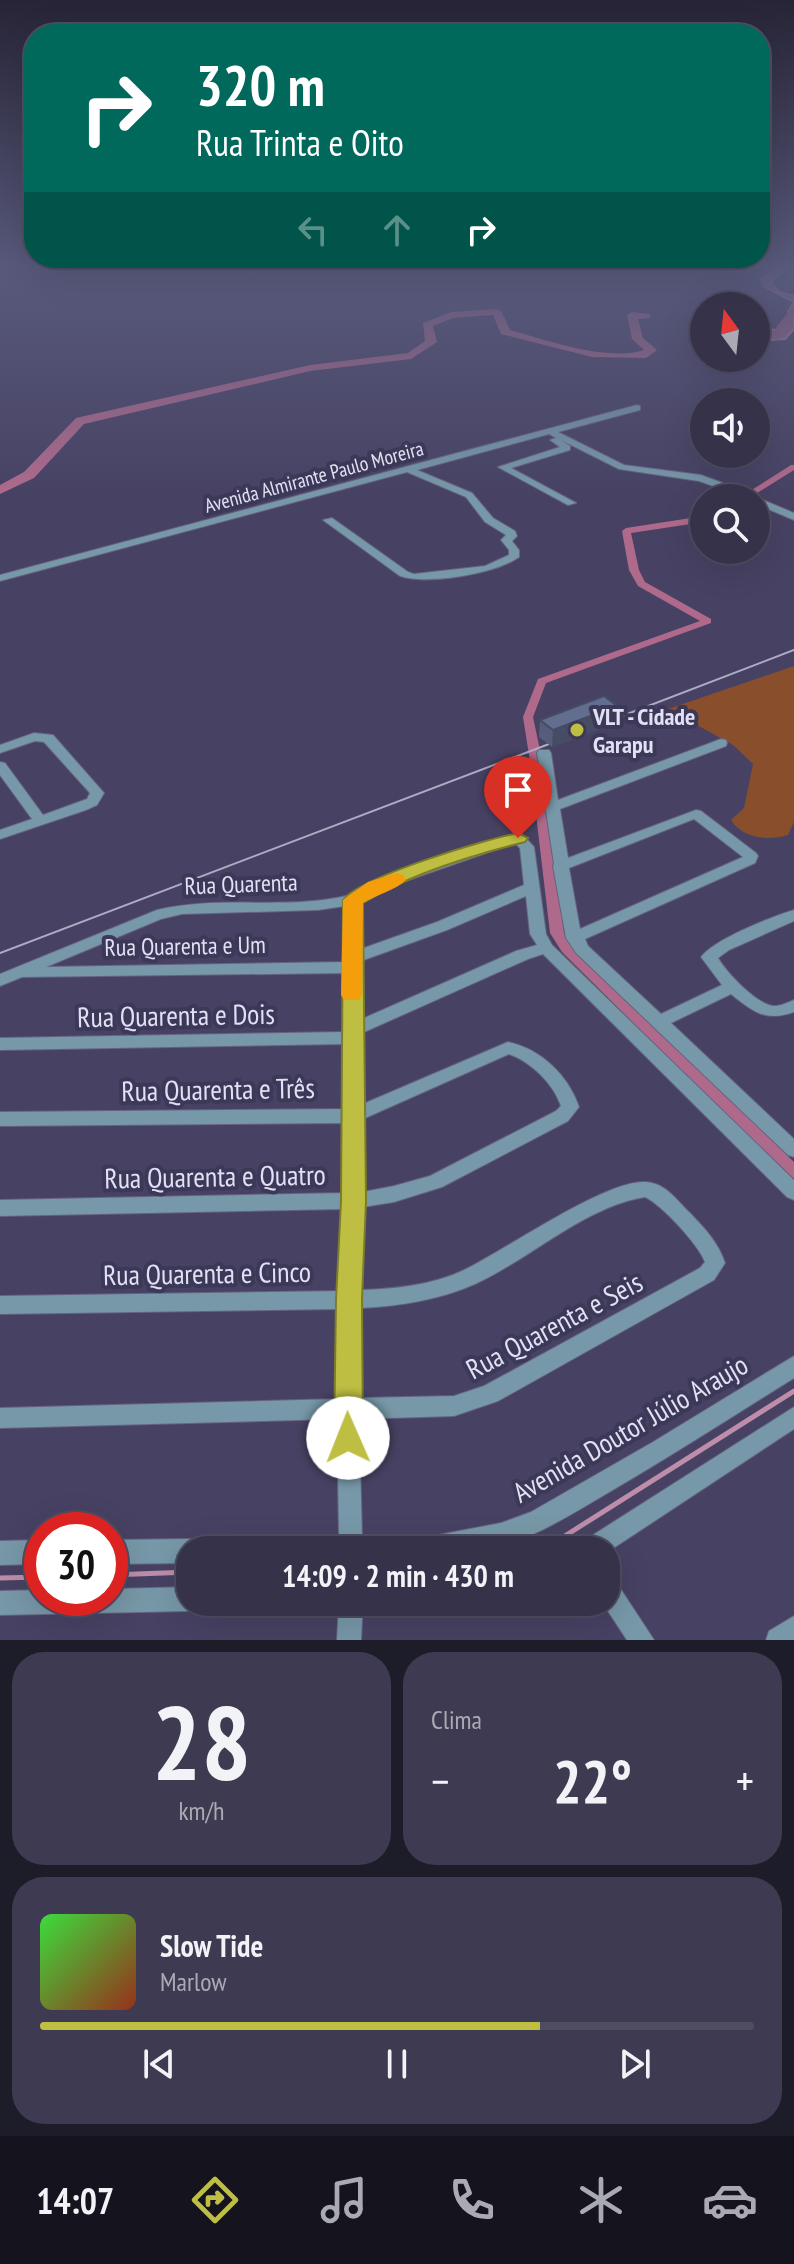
<!DOCTYPE html>
<html lang="pt">
<meta charset="utf-8">
<style>
body{margin:0;font-family:"PT Sans Narrow",sans-serif;background:#3d3a51;color:#f1f3f6;height:100vh;display:flex;flex-direction:column;font-size:30px;white-space:nowrap}
*{box-sizing:border-box;margin:0}
p{font-size:26px;color:#aaaab5}
.icon{flex:none;width:44px;height:44px;fill:none;stroke:currentColor;stroke-width:2;stroke-linecap:round;stroke-linejoin:round}
.map{position:relative;height:1640px;overflow:hidden}
.panel{display:flex;flex-direction:column;gap:12px;padding:12px;background:#1d1c29;flex:1}
.panel>*{flex:none}
.hud{position:absolute;left:24px;top:24px;width:746px;height:244px;border-radius:32px;box-shadow:0 8px 32px #0002,0 0 0 2px #4f4d62;background:#00695c;color:#fff;overflow:hidden}
.needle{width:52px;rotate:345deg}
.buttons{position:absolute;left:690px;top:292px;display:grid;gap:16px}
.buttons a{display:grid;place-items:center;width:80px;height:80px;border-radius:50%;background:#35324a;box-shadow:0 8px 32px #0002,0 0 0 2px #4f4d62;font-size:40px}
.speed{position:absolute;left:24px;top:1512px;display:flex;gap:16px;font-size:40px;font-weight:700;text-align:center}
.speed>*{display:grid;place-content:center;width:104px;height:104px;border-radius:50%;background:#35324a;box-shadow:0 8px 32px #0002,0 0 0 2px #4f4d62;line-height:1}
.speed .limit{border:12px solid #d22;background:#fff;color:#111}
.pin{position:absolute;display:grid;place-items:center;width:68px;height:68px;color:#fff;margin:-82px -34px;border-radius:50% 50% 50% 0;rotate:-45deg;box-shadow:0 0 8px #0007}
.pin .icon{rotate:45deg}
.me{position:absolute;width:88px;margin:-44px;rotate:359deg;stroke-linejoin:round;filter:drop-shadow(0 0 6px #0008)}
.turn{display:flex;align-items:center;gap:28px;height:168px;padding:0 40px;font-size:36px}
.turn .icon{width:104px;height:104px;stroke-width:2.5}
.turn b{display:block;font-size:56px;line-height:68px}
.lanes{display:flex;align-items:center;height:76px;padding:0 40px;background:#0003;justify-content:center;gap:40px;direction:ltr}
.lanes .off{opacity:.35}
.big{font-size:60px;font-weight:800;line-height:1.1}
.panel .widget{flex:1;display:flex;flex-direction:column;justify-content:center;gap:12px;min-width:0;padding:0 28px;border-radius:32px;background:#3d3a51}
.panel .dial{align-items:center;gap:0}
.dial b{font-size:104px;line-height:1}
.song{display:flex;align-items:center;gap:24px}
.cover{width:96px;height:96px;border-radius:12px;background:linear-gradient(135deg,hsl(120 70% 55%),hsl(10 70% 35%))}
.played{height:8px;border-radius:4px;background:linear-gradient(90deg,#bebf42 70%,#4f4d62 70%)}
.keys{display:flex;justify-content:space-around;direction:ltr}
.heat{display:flex;justify-content:space-between;align-items:center;font-size:44px;direction:ltr}
.panel .tiles{flex:1;display:grid;gap:12px;grid-template-columns:1fr 1fr}
.widget:last-child{grid-column:span 2}
.trip{position:absolute;left:176px;top:1536px;width:444px;height:80px;border-radius:32px;background:#35324a;box-shadow:0 8px 32px #0002,0 0 0 2px #4f4d62;font-weight:800;line-height:80px;text-align:center}
.dock{display:flex;height:128px;justify-content:space-around;align-items:center;background:#15141e;color:#aaaab5}
.dock .icon{width:56px;height:56px}
.dock .current{color:#bebf42}
.dock b{font-size:36px;color:#f1f3f6}
.map>svg:first-child{display:block}
.green{fill:#894e2b}
.water{fill:#af6a8b;stroke:#be8daa;stroke-width:2}
.lines{fill:none;stroke-linecap:round;stroke-linejoin:round}
.stream{stroke:#be8daa;stroke-width:5}
.canal{fill:#af6a8b;fill-rule:evenodd}
.river{fill:#af6a8b;fill-rule:evenodd}
.minor-casing{stroke:#666280;stroke-width:2}
.minor{fill:#7798a8;fill-rule:evenodd}
.tram{stroke:#aeacc4;stroke-width:2}
.wall{fill:#545e7b}
.shaded-wall{fill:#454c64}
.building{fill:#626d8f;stroke:#454c64;stroke-width:2}
.route{fill:#bebf42;stroke:#7c7c2b;stroke-width:2}
.slow{fill:#f59e0b}
.poi-dot{fill:#bebf42;stroke:#3c3858;stroke-width:3}
.labels{text-anchor:middle;dominant-baseline:central;stroke-width:8;stroke-linejoin:round;paint-order:stroke}
.far-street-label{font-size:20px;fill:#e1e0f4;stroke:#3c3858}
.poi-label{font-size:24px;font-weight:bold;fill:#e1e0f4;stroke:#3c3858;text-anchor:start}
.street-label{font-size:24px;fill:#e1e0f4;stroke:#3c3858}
.near-street-label{font-size:28px;fill:#e1e0f4;stroke:#3c3858}
</style>
<div class="map">
<svg width="794" height="1640" viewBox="0 0 794 1640">
<rect width="100%" height="100%" fill="#474263"/>
<path class="green" d="M794,666V822L788,835C769,841 743,839 731,820L744,808L753,764L733,745L668,709Z"/>
<path class="water" d="M775,266H794L783,270L771,282L779,292L794,296V329L785,339L769,340L756,335V328L776,330L792,317L788,312L794,302L763,286L761,280Z"/>
<g class="lines">
<path class="stream" d="M534,1550L549,1546L794,1391
M110,1575L190,1572
M0,1578L42,1577"/>
<path class="canal" d="M791,465H794V470L749,498H739Z
M704,516V522L631,533L639,570L645,582L711,619V623L546,683L533,717L541,755L564,933L572,946L794,1162V1178L788,1177L562,952L550,933L529,755L523,717L538,679L700,621L638,586L629,570L622,531L626,528Z"/>
<path class="river" d="M794,305V316L778,340L756,336V330L771,334Z
M497,309L502,312L510,330C546,340 608,362 644,350L632,339L627,315L632,312L650,314V318L638,319L643,338L657,350L646,358L592,357L501,334L493,315L453,318L433,326L437,342L411,359L310,371L84,424L34,478L0,494V485L24,472L76,418L310,365L408,353L425,341L423,323L451,312Z"/>
<g class="minor-casing">
<path id="minor" d="M637,405L640,406V410L558,432L624,465L701,475L750,493V497H744L699,481L619,469L561,440L570,446V450L511,468L576,503L568,505L498,467L560,447L550,440L556,438L549,434L417,470L472,493L493,518L515,531L517,536L512,541L519,550V557C496,574 427,585 400,576L323,520L332,518L408,572L414,574L485,566L509,555V550L501,540L506,535L485,522L466,497L407,472L0,581V575Z
M756,497L794,513V520L756,504V498H752Z
M34,733L53,735L104,793L97,805L86,810L0,839V830L32,819L0,775V762L5,763L43,815L87,799L90,793L44,742L35,741L0,753V745Z
M721,739L726,740L727,743L726,746L560,809L568,858L696,810L701,811L756,853L758,856L755,863L585,939L588,946L661,1014L722,985L701,957C715,939 771,917 794,910V921L729,950L718,958C727,973 752,999 769,1005C778,1008 786,1003 794,1000V1012C766,1022 753,1012 731,994L671,1023L794,1139V1157L788,1155L576,953L566,938L553,866L554,864L546,811L543,808L545,805L537,753L539,750H549L551,753L558,800ZM694,819L743,857L580,929L569,868Z
M518,834L523,835L534,847L546,934L552,945L794,1180V1200L787,1197L543,954L528,959L362,1033L363,1104L508,1042C541,1049 568,1075 579,1107L568,1121L442,1187L394,1202L363,1207L362,1290C395,1289 433,1285 464,1270C504,1251 606,1179 646,1182C666,1183 677,1201 690,1213C705,1229 718,1242 725,1263L714,1280L498,1401L454,1416L359,1419L362,1537L438,1535L501,1523L531,1512L653,1442L794,1356V1378C733,1416 673,1455 611,1491C570,1515 531,1541 484,1550H280L284,1542L292,1538L339,1537L337,1419L0,1428V1408L338,1399L341,1309L0,1314V1296L341,1291L344,1209L0,1216V1200L345,1193V1123L0,1126V1112L345,1109V1044L0,1050V1038L343,1032L345,973L22,977L0,986V974L157,910C219,895 285,910 346,896C356,894 364,886 373,882C418,864 470,844 518,834ZM515,843L520,848L524,885L437,922L361,949V902L380,890ZM526,896L530,934L537,945L516,951L362,1019L361,961L447,930ZM345,906V962L46,967L161,919L182,914L318,910ZM509,1054C531,1062 553,1083 561,1106L556,1111L430,1176L394,1186L363,1192V1119ZM645,1197C662,1205 698,1244 705,1262L700,1268L484,1386L454,1396L359,1398L361,1308C400,1306 439,1300 475,1284C530,1259 586,1206 645,1197Z
M794,1407V1429L606,1553V1550H578L582,1542Z
M190,1539L198,1543L201,1550H190V1563L110,1564V1540Z
M42,1540V1564L0,1565V1541Z
M606,1575L614,1579L654,1640H627L602,1602H606Z
M190,1587V1602H201L199,1608L190,1611L0,1615V1591L42,1590V1598H110V1589Z
M339,1602H363L361,1640H337Z
M794,1616V1640H766L769,1631Z"/>
</g>
<use href="#minor" class="minor"/>
<path class="tram" d="M596,726L794,650
M0,953L570,736"/>
</g>
<path class="wall" d="M617,706L615,723L552,747L539,737L540,720Z"/>
<path class="shaded-wall" d="M617,706L615,723L552,747L553,730Z"/>
<path class="building" d="M604,696L617,706L553,730L540,720Z"/>
<linearGradient id="sky" x2="0" y2="1"><stop stop-color="#272436"/><stop offset="0.54" stop-color="#585a7c"/><stop offset="1" stop-color="#585a7c" stop-opacity="0"/></linearGradient>
<rect width="794" height="495" fill="url(#sky)"/>
<path class="route" d="M518,833L528,838L525,842C473,855 408,875 363,903L366,1201L362,1299L363,1438L358,1448L348,1452L338,1448L334,1438L336,1299L341,1201L343,900C360,877 486,839 518,833Z"/>
<path class="slow" d="M396,873L403,875L406,880C396,890 376,895 363,903L362,995L359,1000H344L341,995L343,900L368,882Z"/>
<circle class="poi-dot" cx="577" cy="730" r="8"/>
<g class="labels">
<g class="far-street-label">
<text transform="translate(314 477) rotate(-15)">Avenida Almirante Paulo Moreira</text>
</g>
<g class="poi-label">
<text x="593" y="716">VLT - Cidade<tspan x="593" dy="28">Garapu</tspan></text>
</g>
<g class="street-label">
<text transform="translate(241 884) rotate(-2)">Rua Quarenta</text>
<text transform="translate(185 946) rotate(-1)">Rua Quarenta e Um</text>
</g>
<g class="near-street-label">
<text transform="translate(176 1015) rotate(-1)">Rua Quarenta e Dois</text>
<text transform="translate(218 1089) rotate(-1)">Rua Quarenta e Três</text>
<text transform="translate(215 1176) rotate(-1)">Rua Quarenta e Quatro</text>
<text transform="translate(207 1273) rotate(-1)">Rua Quarenta e Cinco</text>
<text transform="translate(554 1325) rotate(-28)">Rua Quarenta e Seis</text>
<text transform="translate(630 1428) rotate(-30)">Avenida Doutor Júlio Araujo</text>
</g>
</g>
</svg>
<div class="buttons">
<a><svg class="needle" viewBox="-14 -14 28 28"><path d="M0-13l5 13h-10z" fill="#e53935"/><path d="M0 13l5-13h-10z" fill="#aaaab5"/></svg></a>
<a><svg class="icon" aria-label="sound" viewBox="0 0 24 24"><path d="M4 9h4l5-4v14l-5-4H4zM17 9q2 3 0 6"/></svg></a>
<a><svg class="icon" aria-label="search" viewBox="0 0 24 24"><circle cx="10" cy="10" r="6"/><path d="M15 15l6 6"/></svg></a>
</div>
<div class="speed"><div class="limit">30</div></div>
<div class="pin" style="left:518px;top:838px;background:#d93025"><svg class="icon" aria-label="arrive" viewBox="0 0 24 24"><path d="M6 21V4h12l-3 4 3 4H6"/></svg></div>
<svg class="me" style="left:348px;top:1438px" viewBox="-20 -20 40 40"><circle r="19" fill="#fff"/><path d="M0-13L10 11 0 6-10 11z" fill="#bebf42"/></svg>
<div class="trip">14:09 · 2 min · 430 m</div>
<div class="hud">
<div class="turn"><svg class="icon" aria-label="right" viewBox="0 0 24 24"><path d="M7 20v-9h11M14 6l5 5-5 5"/></svg><div><b>320 m</b>Rua Trinta e Oito</div></div>
<div class="lanes"><svg class="icon off" aria-label="left" viewBox="0 0 24 24"><path d="M17 20v-9H6M10 6l-5 5 5 5"/></svg><svg class="icon off" aria-label="ahead" viewBox="0 0 24 24"><path d="M12 20V5M6 11l6-6 6 6"/></svg><svg class="icon" aria-label="right" viewBox="0 0 24 24"><path d="M7 20v-9h11M14 6l5 5-5 5"/></svg></div>
</div>
</div>
<section class="panel">
<div class="tiles">
<div class="widget dial"><b>28</b><p>km/h</p></div>
<div class="widget"><p>Clima</p>
<div class="heat"><a>−</a><b class="big">22°</b><a>+</a></div>
</div>
<div class="widget">
<div class="song"><i class="cover"></i><div><b>Slow Tide</b><p>Marlow</p></div></div>
<div class="played"></div>
<div class="keys"><svg class="icon" aria-label="previous" viewBox="0 0 24 24"><path d="M18 5L8 12l10 7zM5 5v14"/></svg><svg class="icon" aria-label="pause" viewBox="0 0 24 24"><path d="M8 5v14M16 5v14"/></svg><svg class="icon" aria-label="next" viewBox="0 0 24 24"><path d="M6 5l10 7-10 7zM19 5v14"/></svg></div>
</div>
</div>
</section>
<nav class="dock">
<b>14:07</b>
<svg class="icon current" aria-label="directions" viewBox="0 0 24 24"><path d="M12 3l9 9-9 9-9-9zM9 14v-3h6M13 9l2 2-2 2"/></svg>
<svg class="icon" aria-label="music" viewBox="0 0 24 24"><path d="M9 18V5l10-2v13"/><circle cx="6" cy="18" r="3"/><circle cx="16" cy="16" r="3"/></svg>
<svg class="icon" aria-label="phone" viewBox="0 0 24 24"><path d="M5 4h4l2 5-3 2q2 4 5 5l2-3 5 2v4C11 20 4 13 5 4z"/></svg>
<svg class="icon" aria-label="climate" viewBox="0 0 24 24"><path d="M12 3v18M4 7l16 10M4 17L20 7"/></svg>
<svg class="icon" aria-label="car" viewBox="0 0 24 24"><path d="M5 17H2v-5l4-1 3-4h7l3 4 3 1v5h-3M9 17h6M6 11h13"/><circle cx="7" cy="17" r="2"/><circle cx="17" cy="17" r="2"/></svg>
</nav>
